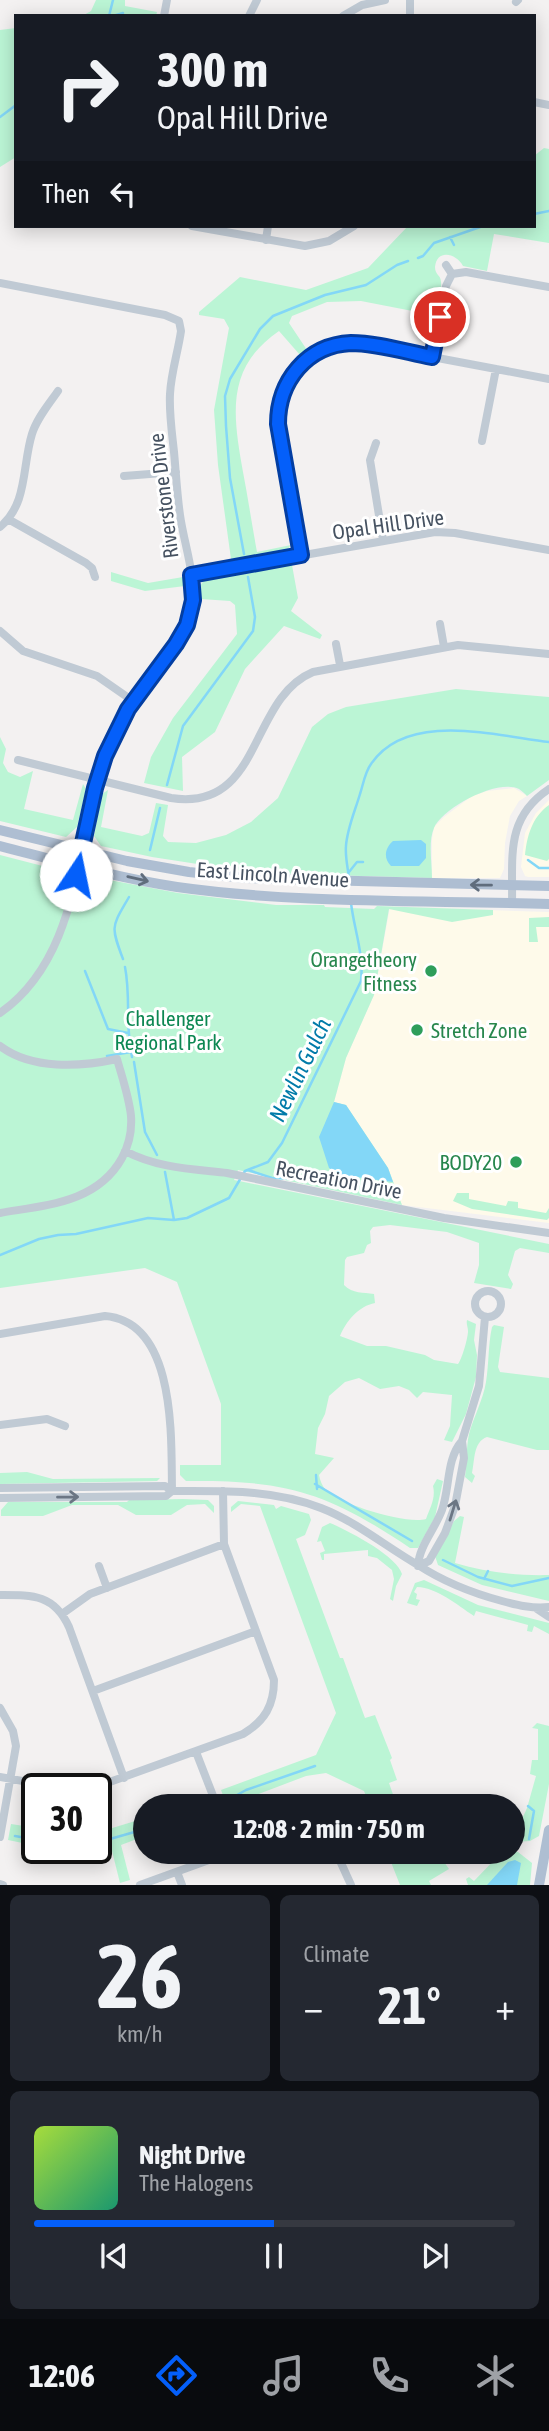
<!DOCTYPE html>
<meta charset="utf-8">
<style>
body{margin:0;font-family:"Asap Condensed",sans-serif;background:#242831;color:#f1f3f6;height:100vh;display:flex;flex-direction:column;font-size:26px;white-space:nowrap}
*{box-sizing:border-box;margin:0}
p{font-size:23px;color:#9ea1a6}
.icon{flex:none;width:38px;height:38px;fill:none;stroke:currentColor;stroke-width:2;stroke-linecap:round;stroke-linejoin:round}
.map{position:relative;height:1885px;overflow:hidden}
.details{display:flex;flex-direction:column;gap:10px;padding:10px;background:#0d0f14;flex:1}
.details>*{flex:none}
.banner{position:absolute;left:14px;top:14px;width:522px;height:214px;border-radius:0px;box-shadow:0 4px 18px #0003;background:#171b24;color:#f1f3f6;overflow:hidden}
.speed{position:absolute;left:21px;top:1773px;display:flex;gap:14px;font-size:35px;font-weight:700;text-align:center}
.speed>*{display:grid;place-content:center;width:91px;height:91px;border-radius:50%;background:#171b24;box-shadow:0 4px 18px #0003;line-height:1}
.speed .limit{border:4px solid #111;border-radius:10px;background:#fff;color:#111}
.pin{position:absolute;display:grid;place-items:center;width:60px;height:60px;color:#fff;margin:-30px;border:4px solid #fff;border-radius:50%;box-shadow:0 2px 7px #0007}
.me{position:absolute;width:77px;margin:-38px;rotate:11deg;stroke-linejoin:round;filter:drop-shadow(0 0 5px #0008)}
.turn{display:flex;align-items:center;gap:24px;height:147px;padding:0 28px;font-size:32px}
.turn .icon{width:91px;height:91px;stroke-width:2.5}
.turn b{display:block;font-size:49px;line-height:60px}
.then{display:flex;align-items:center;height:66px;padding:0 28px;background:#0003;gap:14px;font-size:26px}
.big{font-size:52px;font-weight:700;line-height:1.1}
.details .tile{flex:1;display:flex;flex-direction:column;justify-content:center;gap:10px;min-width:0;padding:0 24px;border-radius:10px;background:#242831}
.details .dial{align-items:center;gap:0}
.dial b{font-size:91px;line-height:1}
.song{display:flex;align-items:center;gap:21px}
.cover{width:84px;height:84px;border-radius:10px;background:linear-gradient(135deg,hsl(80 70% 55%),hsl(160 70% 35%))}
.played{height:7px;border-radius:4px;background:linear-gradient(90deg,#045ffa 50%,#363941 50%)}
.keys{display:flex;justify-content:space-around;direction:ltr}
.heat{display:flex;justify-content:space-between;align-items:center;font-size:38px;direction:ltr}
.details .tiles{flex:1;display:grid;gap:10px;grid-template-columns:1fr 1fr}
.tile:last-child{grid-column:span 2}
.trip{position:absolute;left:133px;top:1794px;width:392px;height:70px;border-radius:35px;background:#171b24;box-shadow:0 4px 18px #0003;font-weight:700;line-height:70px;text-align:center}
.tab-bar{display:flex;height:112px;justify-content:space-around;align-items:center;background:#090b0e;color:#9ea1a6}
.tab-bar .icon{width:49px;height:49px}
.tab-bar .selected{color:#045ffa}
.tab-bar b{font-size:32px;color:#f1f3f6}
.map>svg:first-child{display:block}
.commercial{fill:#fefaea}
.green{fill:#bbf5d5}
.water{fill:#83d7f7}
.lines{fill:none;stroke-linecap:round;stroke-linejoin:round}
.stream{stroke:#83d7f7;stroke-width:2.5}
.minor{stroke:#c0cad4;stroke-width:8}
.major{stroke:#aebed2;stroke-width:10}
.oneway{stroke:#606d7d}
.oneway2{stroke:#6b7684}
.route-casing{stroke:#033ea2;stroke-width:18}
.route{stroke:#045ffa;stroke-width:12}
.leisure-dot{fill:#2e9e5b;stroke:#fff;stroke-width:2.5}
.labels{text-anchor:middle;dominant-baseline:central;stroke-width:6;stroke-linejoin:round;paint-order:stroke}
.street-label{font-size:21px;fill:#465261;stroke:#fff}
.leisure-label{font-size:21px;fill:#27864d;stroke:#fff;text-anchor:end}
.park-label{font-size:21px;fill:#0c8752;stroke:#fff}
.water-label{font-size:23px;font-style:italic;fill:#027ba9;stroke:#fff}
</style>
<div class="map">
<svg width="549" height="1885" viewBox="0 0 549 1885">
<rect width="100%" height="100%" fill="#f3f1f1"/>
<path class="commercial" d="M514,788L527,796L519,801L510,816L505,843L504,869L500,878H432V839L434,827L444,817L472,796L487,791Z
M549,800V877H528L525,876L521,867L525,833L536,813Z
M390,907L549,912V1223L402,1205L388,1168L334,1102L346,1058L374,995Z"/>
<path class="green" d="M96,0H125V6L157,12L156,16H82L91,11Z
M16,28V157L0,167V30Z
M544,148L549,149V243L494,234L487,271L463,266C457,254 437,248 435,267C435,275 441,275 441,282C442,291 438,308 433,315L361,301L327,302L292,316L289,323L307,350L300,355L279,331C225,368 233,415 243,472C248,498 252,525 257,552L291,545L287,550L231,559L218,465L214,410L229,328L224,319L199,315V312L240,277L306,290L368,268L408,226H534V156Z
M292,565L298,598L291,611L322,635L320,639L284,626L245,669L215,732L182,757L183,791L144,783L151,757L173,718L237,634L235,605L230,601L201,599L200,586L204,580Z
M111,572L148,583L183,577L185,586L145,591L111,581Z
M456,689L549,697V780L527,796C525,794 522,791 519,789C498,778 442,808 434,828C428,842 432,863 432,878L256,873L152,857L101,846L94,836L102,794L108,790L101,827L142,836L149,833L156,803L168,805L163,836L168,842L196,843L226,835L251,822L278,798L312,727L328,714L346,707Z
M0,737L6,749L3,763L8,772L20,777L33,771L24,809L73,820L83,784L86,789L77,827L66,837L0,821Z
M549,805V859L547,861L525,855C527,836 532,817 549,805Z
M0,855L62,871L178,893L276,905H324L325,907L374,909L377,906L493,910V915L452,922L389,909L374,995L346,1058L334,1102L346,1105L388,1168L402,1205L238,1170L234,1180L549,1244V1253L520,1248L515,1251L508,1275L513,1284L511,1289L474,1283L479,1265V1243L447,1232L390,1225L373,1227L370,1231L371,1243L367,1245L364,1253L347,1257L345,1260L344,1285C353,1294 363,1292 374,1294L375,1303C359,1306 346,1321 340,1336L367,1346H386L425,1355L434,1360L458,1364C462,1359 468,1338 468,1331C468,1327 466,1324 467,1320L476,1324L474,1340L477,1355L476,1377L466,1414L452,1442L444,1440L450,1426L452,1395L423,1392L417,1398L409,1390L399,1386L380,1389L359,1378L345,1382L329,1396L325,1414L318,1428L315,1454L334,1458L319,1475C320,1480 322,1486 326,1490C339,1504 407,1525 426,1519C430,1508 436,1498 433,1486L437,1479L443,1481L435,1517L418,1548H410C327,1492 287,1480 186,1481L180,1475V1465H221V1404L177,1282L145,1268L0,1288Z
M549,917V927H536L538,942H529V918Z
M457,1193H469V1199L506,1206L508,1201L518,1202V1208L546,1213L549,1208V1218L547,1220L472,1209L453,1201Z
M494,1325L504,1327L498,1367L500,1372L549,1378V1450H537L487,1437C473,1442 475,1460 472,1473L475,1476L472,1483L465,1477C467,1463 466,1448 469,1434C474,1416 483,1400 486,1382C489,1364 488,1345 492,1327Z
M27,1472L53,1479L160,1478L157,1481L0,1484V1473Z
M183,1499L208,1500L214,1506V1513L205,1504L187,1505L171,1515H136L118,1505H72L43,1516H1V1510L8,1502H127L129,1500Z
M238,1501L274,1505L276,1509L281,1506L309,1514L311,1520L305,1535L296,1539L340,1658H343L365,1718L375,1715L392,1758L390,1760L397,1780L389,1783L397,1806H370L364,1791L326,1773L306,1776L227,1806L221,1790L316,1755L336,1713L260,1506L241,1504L231,1512V1507Z
M460,1516L464,1517L455,1563C486,1572 517,1576 549,1575V1601L482,1585L438,1565L435,1556L454,1521Z
M330,1523C349,1531 397,1556 402,1574L396,1586L393,1601L390,1599L394,1579L392,1570L377,1558L368,1556V1550L324,1554V1560H322L320,1553L325,1551L321,1541L317,1542L322,1527Z
M424,1580L478,1605L549,1623V1634L534,1626L532,1632L527,1631L528,1625L476,1611L474,1616C457,1605 438,1588 417,1587L414,1592L417,1594L416,1599L420,1600L417,1606L407,1603L415,1583Z
M537,1723L549,1726V1784L539,1836L530,1841L515,1842L513,1841V1835H515L527,1808L536,1776L530,1774L532,1760H538V1729L532,1728Z
M145,1818V1836L121,1845L130,1880L120,1883L111,1847L69,1850L49,1848H96V1833Z
M11,1824L37,1828V1846L8,1840Z
M513,1851L518,1852L532,1863L530,1885H468L466,1879L469,1877L474,1881L498,1856L495,1852Z
M387,1852H417L409,1855L412,1856L422,1852H437L449,1869L429,1881L431,1885H400Z"/>
<path class="water" d="M421,840L426,844V858L419,866H391C383,858 385,848 393,841Z
M334,1102L346,1105L388,1168L393,1182L341,1175L329,1168L319,1137Z
M515,1860L521,1863L517,1885H487L508,1862Z"/>
<g class="lines">
<path class="stream" d="M109,16L113,0
M113,16L123,13
M0,117L16,105
M534,214L549,211
M450,237L454,245
M418,258L423,256L434,243L483,226
M244,554L230,478L226,426L225,396L230,379L260,329L273,316L325,295L366,285L397,265L408,261
M167,785L183,726L253,631L255,617L248,577
M150,850L160,808
M528,860L539,868H549
M349,872L357,862H363
M349,879C348,868 345,857 346,846C347,829 355,811 360,794C363,785 365,772 371,764C407,710 497,736 549,742
M123,959C110,925 112,927 129,897
M125,967C131,997 125,1027 132,1057
M85,971L108,1029L128,1033
M107,1056L131,1052
M134,1062L145,1132L157,1155
M248,1170L272,1178L306,1179
M165,1172L174,1220
M0,1255L39,1239L58,1235L76,1234L148,1218L174,1220L187,1218L229,1198L245,1171L268,1162L282,1143L361,981C364,954 354,929 351,903
M316,1475L317,1489
M315,1484L412,1541
M443,1560L478,1577L512,1586L549,1578
M484,1579L488,1571
M230,1799L246,1790L315,1766
M528,1806L534,1811L529,1839
M15,1836L37,1840
M96,1843L145,1829"/>
<path class="minor" d="M516,2L518,0
M164,16L167,0
M249,16L257,0
M343,16L362,5L385,0
M410,16V0
M534,102L549,105
M192,226L305,246L329,241L354,226
M266,240L268,226
M446,265L452,274
M452,274L466,272L549,287
M0,283L165,315L179,321L181,331C178,352 171,373 170,394C169,413 172,433 174,452C176,473 177,494 180,515C184,544 196,575 192,604C187,648 139,686 119,725C73,817 90,950 0,1013
M432,357L446,286L452,274
M482,441L496,369
M376,443L370,460L383,540
M124,476L176,472
M8,519L86,563L92,568L95,577
M0,527C28,504 22,466 32,434C37,418 49,404 58,391
M301,555C295,526 291,497 285,469C282,450 276,429 278,409C282,369 320,342 358,343L549,379
M191,575L435,532L455,533L549,550
M440,624L444,647
M0,631L23,651L97,676L133,701
M336,644L340,665
M18,760L171,798C263,812 248,699 313,672L458,645L549,654
M512,902C513,857 505,818 549,789
M0,1046C32,1070 80,1067 117,1059C122,1077 129,1097 131,1116C132,1130 129,1145 122,1158C97,1203 46,1205 0,1213
M125,1151C157,1168 192,1169 227,1173L444,1218L549,1233
M475 1304a13 13 0 1 1 26 0a13 13 0 1 1-26 0Z
M0,1334L105,1316C177,1322 171,1439 172,1491
M0,1425L47,1419L65,1426
M462,1441C446,1459 450,1488 442,1510C435,1529 419,1546 418,1566L429,1561L445,1533L455,1506L464,1458L462,1441L479,1386L485,1317
M0,1488L165,1486L172,1491C223,1491 273,1489 321,1508C357,1522 385,1546 418,1565C444,1582 472,1593 502,1601C517,1605 533,1609 549,1607
M0,1498L166,1496L172,1491
M99,1566L107,1588
M0,1595C32,1595 54,1594 69,1627L124,1778
M537,1609L549,1617
M62,1614L90,1594L224,1544
M93,1691L256,1631
M0,1708L13,1731L16,1746L0,1837
M196,1752L217,1806
M0,1777L62,1788
M93,1788L243,1734C265,1721 274,1705 274,1680L224,1544L223,1491
M336,1852L351,1885
M177,1872L182,1885
M0,1884L3,1885
M140,1885L231,1852"/>
<path class="major" d="M0,830L127,861L189,872L245,878L549,886
M0,846C58,861 117,878 177,887C297,904 427,900 549,904
M539,1885L549,1830"/>
</g>
<defs><path id="oneway-shaft" d="M-6 0H5M1.5-3L5.5 0L1.5 3" fill="none" stroke-width="1.6" stroke-linecap="round" stroke-linejoin="round" transform="scale(1.75)"/></defs>
<g class="oneway">
<use href="#oneway-shaft" transform="translate(138 879) rotate(13)"/>
<use href="#oneway-shaft" transform="translate(481 885) rotate(-179)"/>
</g>
<g class="oneway2">
<use href="#oneway-shaft" transform="translate(68 1497) rotate(-1)"/>
<use href="#oneway-shaft" transform="translate(453 1510) rotate(-73)"/>
</g>
<g class="lines">
<g class="route-casing">
<path id="route" d="M76,875L95,788L105,756L128,709L176,644L187,625L193,600L191,575L301,555L278,424C278,381 307,345 351,343C377,343 406,352 432,357L440,317"/>
</g>
<use href="#route" class="route"/>
</g>
<g class="leisure-dot">
<circle cx="431" cy="971" r="7"/>
<circle cx="417" cy="1030" r="7"/>
<circle cx="516" cy="1162" r="7"/>
</g>
<g class="labels">
<g class="street-label">
<text transform="translate(163 496) rotate(-97)">Riverstone Drive</text>
<text transform="translate(388 524) rotate(-8)">Opal Hill Drive</text>
<text transform="translate(273 874) rotate(4)">East Lincoln Avenue</text>
<text transform="translate(339 1179) rotate(11)">Recreation Drive</text>
</g>
<g class="leisure-label">
<text x="417" y="959">Orangetheory<tspan x="417" dy="24">Fitness</tspan></text>
<text x="431" y="1030" text-anchor="start">Stretch Zone</text>
<text x="502" y="1162">BODY20</text>
</g>
<g class="park-label">
<text x="168" y="1018">Challenger<tspan x="168" dy="24">Regional Park</tspan></text>
</g>
<g class="water-label">
<text transform="translate(300 1070) rotate(-64)">Newlin Gulch</text>
</g>
</g>
</svg>
<div class="speed"><div class="limit">30</div></div>
<div class="pin" style="left:440px;top:317px;background:#d93025"><svg class="icon" aria-label="arrive" viewBox="0 0 24 24"><path d="M6 21V4h12l-3 4 3 4H6"/></svg></div>
<svg class="me" style="left:76px;top:875px" viewBox="-20 -20 40 40"><circle r="19" fill="#fff"/><path d="M0-13L10 11 0 6-10 11z" fill="#045ffa"/></svg>
<div class="trip">12:08 · 2 min · 750 m</div>
<div class="banner">
<div class="turn"><svg class="icon" aria-label="right" viewBox="0 0 24 24"><path d="M7 20v-9h11M14 6l5 5-5 5"/></svg><div><b>300 m</b>Opal Hill Drive</div></div>
<div class="then">Then<svg class="icon" aria-label="left" viewBox="0 0 24 24"><path d="M17 20v-9H6M10 6l-5 5 5 5"/></svg></div>
</div>
</div>
<section class="details">
<div class="tiles">
<div class="tile dial"><b>26</b><p>km/h</p></div>
<div class="tile"><p>Climate</p>
<div class="heat"><a>−</a><b class="big">21°</b><a>+</a></div>
</div>
<div class="tile">
<div class="song"><i class="cover"></i><div><b>Night Drive</b><p>The Halogens</p></div></div>
<div class="played"></div>
<div class="keys"><svg class="icon" aria-label="previous" viewBox="0 0 24 24"><path d="M18 5L8 12l10 7zM5 5v14"/></svg><svg class="icon" aria-label="pause" viewBox="0 0 24 24"><path d="M8 5v14M16 5v14"/></svg><svg class="icon" aria-label="next" viewBox="0 0 24 24"><path d="M6 5l10 7-10 7zM19 5v14"/></svg></div>
</div>
</div>
</section>
<nav class="tab-bar">
<b>12:06</b>
<svg class="icon selected" aria-label="directions" viewBox="0 0 24 24"><path d="M12 3l9 9-9 9-9-9zM9 14v-3h6M13 9l2 2-2 2"/></svg>
<svg class="icon" aria-label="music" viewBox="0 0 24 24"><path d="M9 18V5l10-2v13"/><circle cx="6" cy="18" r="3"/><circle cx="16" cy="16" r="3"/></svg>
<svg class="icon" aria-label="phone" viewBox="0 0 24 24"><path d="M5 4h4l2 5-3 2q2 4 5 5l2-3 5 2v4C11 20 4 13 5 4z"/></svg>
<svg class="icon" aria-label="climate" viewBox="0 0 24 24"><path d="M12 3v18M4 7l16 10M4 17L20 7"/></svg>
</nav>
